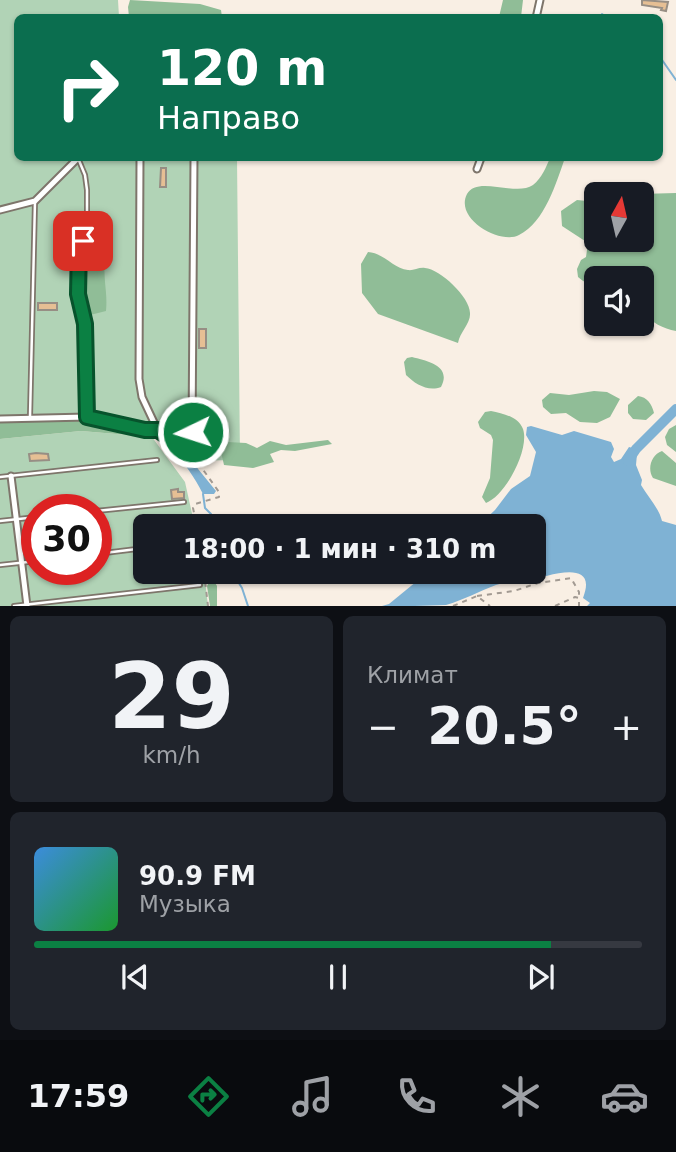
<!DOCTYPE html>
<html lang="ru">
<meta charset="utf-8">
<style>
body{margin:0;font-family:"DejaVu Sans",sans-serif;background:#20242c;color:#f1f3f6;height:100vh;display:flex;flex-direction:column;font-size:26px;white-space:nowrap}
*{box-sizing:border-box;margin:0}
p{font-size:23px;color:#9ea1a6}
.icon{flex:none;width:38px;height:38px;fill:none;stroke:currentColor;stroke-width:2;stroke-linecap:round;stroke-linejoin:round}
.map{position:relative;height:606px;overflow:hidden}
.details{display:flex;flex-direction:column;gap:10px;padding:10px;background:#0d0f14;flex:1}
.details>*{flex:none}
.hud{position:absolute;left:14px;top:14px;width:649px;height:147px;border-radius:10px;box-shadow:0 2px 5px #0004;background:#0b6e4f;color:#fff;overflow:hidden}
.needle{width:46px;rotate:8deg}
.buttons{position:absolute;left:584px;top:182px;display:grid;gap:14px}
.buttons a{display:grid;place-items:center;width:70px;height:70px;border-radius:10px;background:#171b24;box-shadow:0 2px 5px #0004;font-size:35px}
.speed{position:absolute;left:21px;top:494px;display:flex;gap:14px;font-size:35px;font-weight:700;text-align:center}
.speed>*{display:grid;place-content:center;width:91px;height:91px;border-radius:50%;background:#171b24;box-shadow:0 2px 5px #0004;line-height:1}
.speed .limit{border:10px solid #d22;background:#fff;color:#111}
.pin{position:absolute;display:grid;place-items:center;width:60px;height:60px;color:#fff;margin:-30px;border-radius:14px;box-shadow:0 4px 10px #0006}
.me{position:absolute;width:77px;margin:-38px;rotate:266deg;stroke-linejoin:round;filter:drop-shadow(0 0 5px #0008)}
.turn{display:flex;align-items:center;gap:24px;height:147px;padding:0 28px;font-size:32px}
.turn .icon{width:91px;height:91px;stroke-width:2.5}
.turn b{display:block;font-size:49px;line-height:60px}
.big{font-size:52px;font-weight:700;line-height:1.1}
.details .widget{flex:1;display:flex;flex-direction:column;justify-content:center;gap:10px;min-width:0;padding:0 24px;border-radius:10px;background:#20242c}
.details .dial{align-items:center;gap:0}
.dial b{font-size:91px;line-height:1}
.song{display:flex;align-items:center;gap:21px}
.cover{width:84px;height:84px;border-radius:10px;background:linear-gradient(135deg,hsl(210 70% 55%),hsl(130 70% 35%))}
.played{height:7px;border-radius:4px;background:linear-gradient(90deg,#0b8043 85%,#363941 85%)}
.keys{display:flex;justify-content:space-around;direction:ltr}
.heat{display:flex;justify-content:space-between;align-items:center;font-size:38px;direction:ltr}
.details .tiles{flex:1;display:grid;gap:10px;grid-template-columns:1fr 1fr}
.widget:last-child{grid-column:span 2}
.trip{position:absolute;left:133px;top:514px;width:413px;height:70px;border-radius:10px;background:#171b24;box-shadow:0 2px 5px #0004;font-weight:700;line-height:70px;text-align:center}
.tab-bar{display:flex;height:112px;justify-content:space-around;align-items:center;background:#090b0e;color:#9ea1a6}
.tab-bar .icon{width:49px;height:49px}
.tab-bar .current{color:#0b8043}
.tab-bar b{font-size:32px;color:#f1f3f6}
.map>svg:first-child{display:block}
.green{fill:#b1d3b6;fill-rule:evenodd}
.forest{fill:#90bd97}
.water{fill:#7fb2d4}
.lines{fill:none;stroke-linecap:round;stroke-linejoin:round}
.stream{stroke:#7fb2d4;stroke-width:2}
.river{stroke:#7fb2d4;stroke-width:10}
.building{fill:#e6bf94;stroke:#978e84;stroke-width:2}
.lane-casing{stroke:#7e756b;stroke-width:6}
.street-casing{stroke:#7e756b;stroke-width:9}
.path{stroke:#a29a92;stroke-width:2;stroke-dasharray:5 5;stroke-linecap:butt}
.lane{stroke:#fff;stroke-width:2.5}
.street{stroke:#fff;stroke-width:5}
.route-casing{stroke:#07532c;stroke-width:18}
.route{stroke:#0b8043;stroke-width:12}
</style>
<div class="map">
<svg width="676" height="606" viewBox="0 0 676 606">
<rect width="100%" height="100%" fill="#f9efe4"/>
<path class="green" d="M0,0H118L119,17L18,18V158H237L240,460L177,461L151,426L0,421Z
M81,431L152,437L185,482L195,527H145V572H204L208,606H0V439ZM37,509H96V569H37Z"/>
<path class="forest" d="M130,0L200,4L221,10L222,17H129L128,7Z
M503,0H523L521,17H499Z
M550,158H565C556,183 545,222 519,235C501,245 454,219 467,194C477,175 516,197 533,185C542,178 546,167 550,158Z
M676,193V331C663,329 652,322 642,313V278H597V286C589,285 584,282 578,277L577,269L581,260L586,257L588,243L562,226L561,211L577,200L597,202V240H642V194H640Z
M90,238L101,242C105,259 104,266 105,282C106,293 107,300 106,311L90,315L78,288L79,243Z
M368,252C384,253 394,269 408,270C413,271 419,267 425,268C440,269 470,297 470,313C471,323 460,332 458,343L378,314L362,293L361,264Z
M412,357C428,361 452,366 441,387C428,392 415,384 406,375L404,362L407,358Z
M594,391L607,392L620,399L610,417L597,423L580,422L566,413L551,414L543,407L542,400L550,393L569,395Z
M638,396C647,397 652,404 654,413L646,420L633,419L628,413V405Z
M491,411C503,414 518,416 523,429C530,450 505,496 486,503L482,497L490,478L493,440L491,435L480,428L478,422L485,412Z
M84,419L151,426L152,437L81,431L0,439V421Z
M676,425V452L667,445L665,437L669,429Z
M328,440L332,444L295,451L281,450L270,454L274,462L253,468L224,465L221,452L227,442L246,443L257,448L270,441L286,445Z
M662,451L676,463V486L653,478C647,469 651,455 662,451Z
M211,579H213L217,586V606H210L207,586Z"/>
<path class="water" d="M531,426L562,435L574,431L611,442L614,449L611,457L614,462L621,459L629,447L636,449L637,454L636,465L642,480L641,485C648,497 659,508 662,521L676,525V606H587L590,603L583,598C599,557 547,576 528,581C517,584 507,582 496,585C479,591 464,600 446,605C429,606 400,606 382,606L389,604L428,572H534V527H477L495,510L511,489L530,476L536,452L526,435L527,427Z
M173,446H180L188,454L194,464L216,491L214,494H203C195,478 184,462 172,449Z"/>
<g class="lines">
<path class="stream" d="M602,14L608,18
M660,57L676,80
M203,494L205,508L211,514L213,527
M232,572L242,588L248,606"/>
<path class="river" d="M628,461L636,449L676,409"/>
</g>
<path class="building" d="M642,0L668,2L666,11L661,10L662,8L642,5Z
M161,168H166V187H160Z
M38,303H57V310H38Z
M199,329H206V348H199Z
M36,453L48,454L49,460L30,461L29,454Z
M178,489V492H184V498L172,499L171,490Z"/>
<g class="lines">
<g class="lane-casing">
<path id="lane" d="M78,158L85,175L87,190V233L79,247L78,294L85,324L87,416
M30,417L35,201
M0,477L157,460
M96,511L184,502
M0,521L37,517
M96,554L145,548
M0,565L37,561
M14,606L200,585"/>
</g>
<g class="street-casing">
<path id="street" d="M536,18L540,0
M140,158L139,379L142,397L158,431
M477,169L481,158
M0,210L35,201L78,158
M0,419L87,417L145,430L158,431L168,437L178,439H186L192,435L194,158
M11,476L27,606"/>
</g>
<path class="path" d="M192,444L194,457L219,492V497L195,504L193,508L197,527
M204,572L208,606
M477,596L514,591L538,583L571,578L579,592V598
M453,606L477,596L490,606
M555,606L575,597L579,598V606"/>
<use href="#lane" class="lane"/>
<use href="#street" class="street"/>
</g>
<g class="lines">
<g class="route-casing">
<path id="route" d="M83,241L79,247L78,294L85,324L87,417L145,430H158L168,437L178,439L190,437L193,432"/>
</g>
<use href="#route" class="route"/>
</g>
</svg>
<div class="buttons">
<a><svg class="needle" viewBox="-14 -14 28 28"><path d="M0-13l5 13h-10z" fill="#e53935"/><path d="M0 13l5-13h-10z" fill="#9ea1a6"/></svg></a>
<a><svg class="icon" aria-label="sound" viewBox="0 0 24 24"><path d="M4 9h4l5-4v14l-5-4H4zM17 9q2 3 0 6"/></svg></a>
</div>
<div class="speed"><div class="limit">30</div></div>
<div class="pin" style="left:83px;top:241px;background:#d93025"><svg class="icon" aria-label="arrive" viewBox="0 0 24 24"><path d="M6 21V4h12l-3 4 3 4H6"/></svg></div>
<svg class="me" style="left:193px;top:432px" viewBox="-20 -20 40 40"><circle r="17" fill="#0b8043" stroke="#fff" stroke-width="3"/><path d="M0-11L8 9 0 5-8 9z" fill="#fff"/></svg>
<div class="trip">18:00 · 1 мин · 310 m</div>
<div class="hud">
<div class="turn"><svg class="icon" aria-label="right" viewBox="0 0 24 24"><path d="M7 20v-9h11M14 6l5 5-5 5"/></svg><div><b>120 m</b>Направо</div></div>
</div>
</div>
<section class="details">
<div class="tiles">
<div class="widget dial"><b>29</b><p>km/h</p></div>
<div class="widget"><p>Климат</p>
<div class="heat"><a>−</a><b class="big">20.5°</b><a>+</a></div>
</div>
<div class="widget">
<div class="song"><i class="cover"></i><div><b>90.9 FM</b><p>Музыка</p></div></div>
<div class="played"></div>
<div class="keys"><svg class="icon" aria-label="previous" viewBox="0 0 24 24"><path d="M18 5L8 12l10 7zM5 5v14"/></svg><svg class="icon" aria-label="pause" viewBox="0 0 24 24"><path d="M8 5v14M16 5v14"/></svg><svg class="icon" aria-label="next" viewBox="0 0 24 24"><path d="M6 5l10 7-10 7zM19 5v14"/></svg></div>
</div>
</div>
</section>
<nav class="tab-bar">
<b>17:59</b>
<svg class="icon current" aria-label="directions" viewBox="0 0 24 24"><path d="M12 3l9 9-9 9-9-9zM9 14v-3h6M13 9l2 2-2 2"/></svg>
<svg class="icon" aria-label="music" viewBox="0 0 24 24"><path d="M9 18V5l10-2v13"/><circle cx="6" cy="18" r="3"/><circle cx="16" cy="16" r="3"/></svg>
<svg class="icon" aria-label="phone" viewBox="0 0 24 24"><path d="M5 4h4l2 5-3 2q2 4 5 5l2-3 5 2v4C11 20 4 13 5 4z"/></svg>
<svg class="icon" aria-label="climate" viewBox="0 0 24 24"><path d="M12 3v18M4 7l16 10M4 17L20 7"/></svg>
<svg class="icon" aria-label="car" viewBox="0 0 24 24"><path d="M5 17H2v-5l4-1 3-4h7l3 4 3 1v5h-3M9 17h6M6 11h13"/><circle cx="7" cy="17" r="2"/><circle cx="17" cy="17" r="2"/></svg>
</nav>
